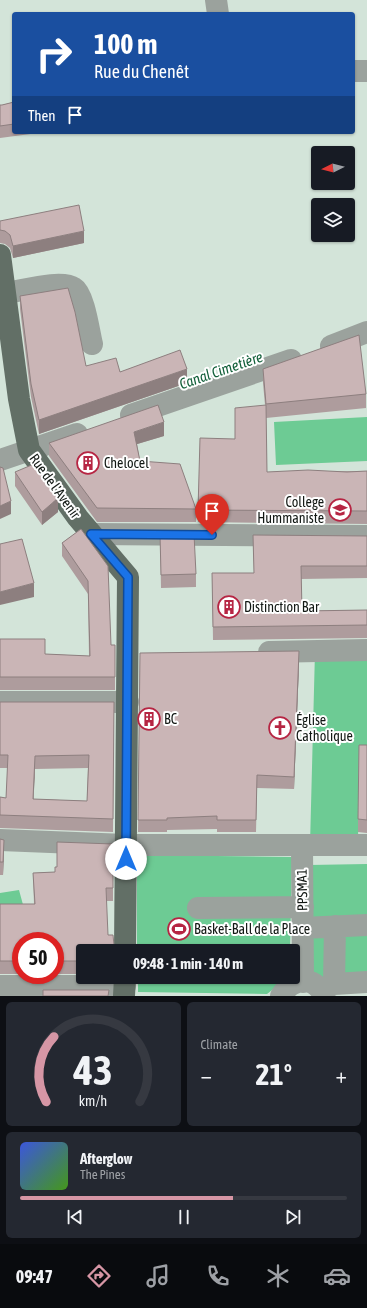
<!DOCTYPE html>
<meta charset="utf-8">
<style>
body{margin:0;font-family:"Asap Condensed",sans-serif;background:#242831;color:#f1f3f6;height:100vh;display:flex;flex-direction:column;font-size:15px;white-space:nowrap}
*{box-sizing:border-box;margin:0}
p{font-size:13px;color:#9ea1a6}
.icon{flex:none;width:22px;height:22px;fill:none;stroke:currentColor;stroke-width:2;stroke-linecap:round;stroke-linejoin:round}
.map{position:relative;height:996px;overflow:hidden}
.sheet{display:flex;flex-direction:column;gap:6px;padding:6px;background:#0d0f14;flex:1}
.sheet>*{flex:none}
.hud{position:absolute;left:12px;top:12px;width:343px;height:122px;border-radius:4px;box-shadow:0 1px 3px #0004;background:#1a4fa0;color:#fff;overflow:hidden}
.needle{width:26px;rotate:264deg}
.fabs{position:absolute;left:311px;top:146px;display:grid;gap:8px}
.fabs a{display:grid;place-items:center;width:44px;height:44px;border-radius:4px;background:#171b24;box-shadow:0 1px 3px #0004;font-size:20px}
.speed{position:absolute;left:12px;top:932px;display:flex;gap:8px;font-size:20px;font-weight:700;text-align:center}
.speed>*{display:grid;place-content:center;width:52px;height:52px;border-radius:50%;background:#171b24;box-shadow:0 1px 3px #0004;line-height:1}
.speed .limit{border:6px solid #d22;background:#fff;color:#111}
.pin{position:absolute;display:grid;place-items:center;width:34px;height:34px;color:#fff;margin:-41px -17px;border-radius:50% 50% 50% 0;rotate:-45deg;box-shadow:0 0 4px #0007}
.pin .icon{rotate:45deg}
.me{position:absolute;width:44px;margin:-22px;rotate:0deg;stroke-linejoin:round;filter:drop-shadow(0 0 3px #0008)}
.turn{display:flex;align-items:center;gap:14px;height:84px;padding:0 16px;font-size:18px}
.turn .icon{width:52px;height:52px;stroke-width:2.5}
.turn b{display:block;font-size:28px;line-height:34px}
.then{display:flex;align-items:center;height:38px;padding:0 16px;background:#0003;gap:8px;font-size:15px}
.big{font-size:30px;font-weight:700;line-height:1.1}
.sheet .card{flex:1;display:flex;flex-direction:column;justify-content:center;gap:6px;min-width:0;padding:0 14px;border-radius:6px;background:#242831}
.sheet .dial{align-items:center;gap:0}
.dial svg{height:104px;overflow:visible;fill:none;stroke:#363941;stroke-width:7;stroke-linecap:round;text-anchor:middle}
.dial text{fill:#f1f3f6;stroke:none}
.song{display:flex;align-items:center;gap:12px}
.cover{width:48px;height:48px;border-radius:6px;background:linear-gradient(135deg,hsl(230 70% 55%),hsl(100 70% 35%))}
.played{height:4px;border-radius:2px;background:linear-gradient(90deg,#d696a5 65%,#363941 65%)}
.keys{display:flex;justify-content:space-around;direction:ltr}
.heat{display:flex;justify-content:space-between;align-items:center;font-size:22px;direction:ltr}
.sheet .tiles{flex:1;display:grid;gap:6px;grid-template-columns:1fr 1fr}
.card:last-child{grid-column:span 2}
.trip{position:absolute;left:76px;top:944px;width:224px;height:40px;border-radius:4px;background:#171b24;box-shadow:0 1px 3px #0004;font-weight:700;line-height:40px;text-align:center}
.tabs{display:flex;height:64px;justify-content:space-around;align-items:center;background:#090b0e;color:#9ea1a6}
.tabs .icon{width:28px;height:28px}
.tabs .selected{color:#d696a5}
.tabs b{font-size:18px;color:#f1f3f6}
.map>svg:first-child{display:block}
.green{fill:#6dcb94}
.lines{fill:none;stroke-linecap:round;stroke-linejoin:round}
.minor{stroke:#9ba29d;stroke-width:22}
.major{stroke:#626f66;stroke-width:22}
.wall{fill:#ae9c9d;fill-rule:evenodd}
.shaded-wall{fill:#8d7f7f}
.building{fill:#cab5b6;stroke:#8d7f7f;fill-rule:evenodd}
.route-casing{stroke:#114b97;stroke-width:10}
.route{stroke:#1a73e8;stroke-width:7}
.labels{text-anchor:middle;dominant-baseline:central;stroke-width:4;stroke-linejoin:round;paint-order:stroke}
.poi-label{font-size:14px;fill:#111713;stroke:#fff;text-anchor:start}
.street-label{font-size:14px;fill:#111713;stroke:#fff}
.water-label{font-size:15px;font-style:italic;fill:#115f39;stroke:#fff}
</style>
<div class="map">
<svg width="367" height="996" viewBox="0 0 367 996">
<rect width="100%" height="100%" fill="#d3e4d9"/>
<path class="green" d="M367,417V461L276,465L274,422Z
M367,650V758H359L358,845H310L315,651Z
M137,855L292,857L290,951H137Z
M367,864V991L309,979V865Z
M19,890L25,912L0,911V893Z
M138,977H289L267,994L138,992Z"/>
<g class="lines">
<path class="minor" d="M216,0L218,14
M353,71H367
M6,293C22,291 61,279 74,288C84,294 89,332 92,344
M331,346L367,332
M131,415L291,360
M0,460L77,434
M91,534L367,536
M269,652L367,650
M0,702H128
M0,840L126,845H367
M302,846L303,982
M198,908L303,907
M303,928L367,925
M334,984L335,926
M0,986H125
M322,990L334,984L367,982
M281,996C292,978 314,974 324,996"/>
<path class="major" d="M0,255L19,399L29,450L78,518L128,577L125,951
M124,996L125,977"/>
</g>
<path class="wall" d="M14,102V132H38V133L0,138V105H2Z
M0,221L84,243L13,258L10,248L5,244L0,243Z
M20,296L86,366L187,383L39,434L31,397L20,309Z
M263,369L366,394V408L266,418L267,472L367,471V524L198,522V510L265,405L263,383Z
M164,436L137,444L140,461L196,509V522H97L49,456V443Z
M15,472L58,512L42,525L15,486Z
M81,529L111,645H115V690H0V639L45,654L89,656L88,594L62,556V543Z
M160,534L196,574V587L161,588Z
M253,535L367,536V578L301,579L302,611L367,610V638L213,640L212,573H254Z
M140,653L299,664L294,789L257,788L256,832H217V829L167,830V832H138Z
M0,702H114L113,832L0,828V797L6,798L8,768H0ZM88,768L87,801L33,799L35,769Z
M367,745V833L358,832V819Z
M0,839L4,853L3,875H0Z
M113,844V901H106L83,951V974H55V941H21V974H0V904H34L33,873L55,872V867H57Z"/>
<path class="shaded-wall" d="M84,231V243L13,258V246Z
M187,369V383L39,434V420Z
M164,422V436L134,445V432Z
M58,498V512L42,525V512Z
M11,501V514L0,519V506Z
M34,583V597L0,605V592Z
M299,651V664L294,789V777Z
M35,756V769L33,812V799Z
M4,840V853L3,875V862Z"/>
<path class="building" d="M14,102V124L0,126V105H2Z
M79,205L84,231L13,246L10,235L5,231L0,230V221Z
M68,288L75,312L86,366L116,358L120,372L180,350L187,369L39,420L31,384L20,296Z
M359,335L366,394L266,404L263,369Z
M158,405L164,422L134,432L140,461L180,464L196,509L97,508L49,443Z
M266,405L267,472L308,470L347,472L367,471V511L198,510L200,438L235,439V408Z
M34,464L58,498L42,512L15,472Z
M0,467L3,468L11,501L0,506Z
M81,529L108,566L111,645H115V677H0V639H45V654L90,656L88,581L62,543Z
M160,534H194L196,574L161,575Z
M253,535L367,536V566H301L302,611L367,610V625L213,627L212,573H254Z
M22,539L34,583L0,592V544Z
M299,651L294,777L257,775L256,820H217V816L167,818V820H138L140,653Z
M0,702H114L113,819L0,815V797L6,798L8,755H0ZM89,755L87,801L33,799L35,756Z
M359,745H367V820L358,819Z
M0,839L4,840L3,862H0Z
M57,842L113,844V888H106L108,935H113L114,945L124,951H83V961H55V941H21V961H0V904H35L33,873L55,872V867H57Z
M43,990H109L108,996H43Z"/>
<g class="lines">
<g class="route-casing">
<path id="route" d="M126,859L128,577L91,534L212,535"/>
</g>
<use href="#route" class="route"/>
</g>
<defs>
<g id="building-ring" transform="scale(1.15)"><circle r="9.5" fill="#fff" stroke="#b62543" stroke-width="1.5"/><path d="M-4-6H4V6H1V3H-1V6H-4ZM-2.5-4.3h1.7v1.8h-1.7ZM.8-4.3h1.7v1.8H.8ZM-2.5-1h1.7V.8h-1.7ZM.8-1h1.7V.8H.8Z" fill="#b62543"/></g>
<g id="school-ring" transform="scale(1.15)"><circle r="9.5" fill="#fff" stroke="#b62543" stroke-width="1.5"/><path d="M0-5L7-2L0 1L-7-2ZM-4 1L0 2.5L4 1V4Q0 6-4 4Z" fill="#b62543"/></g>
<g id="church-ring" transform="scale(1.15)"><circle r="9.5" fill="#fff" stroke="#b62543" stroke-width="1.5"/><path d="M-1.2-6h2.4v3.5h3.3v2.4h-3.3V6h-2.4V-.1h-3.3v-2.4h3.3Z" fill="#b62543"/></g>
<g id="stadium-ring" transform="scale(1.15)"><circle r="9.5" fill="#fff" stroke="#b62543" stroke-width="1.5"/><path d="M0-5a6.5 5 0 1 0 0 10a6.5 5 0 1 0 0-10ZM-3.5-1.8h7v3.6h-7Z" fill="#b62543"/></g>
</defs>
<g fill-rule="evenodd">
<use href="#building-ring" x="88" y="463"/>
<use href="#school-ring" x="340" y="510"/>
<use href="#building-ring" x="229" y="607"/>
<use href="#building-ring" x="149" y="719"/>
<use href="#church-ring" x="280" y="728"/>
<use href="#stadium-ring" x="179" y="929"/>
</g>
<g class="labels">
<g class="poi-label">
<text x="104" y="463">Chelocel</text>
<text x="324" y="502" text-anchor="end">College<tspan x="324" dy="16">Hummaniste</tspan></text>
<text x="244" y="607">Distinction Bar</text>
<text x="164" y="719">BC</text>
<text x="296" y="720">Église<tspan x="296" dy="16">Catholique</tspan></text>
<text x="194" y="929">Basket-Ball de la Place</text>
</g>
<g class="street-label">
<text transform="translate(55 486) rotate(54)">Rue de l'Avenir</text>
<text transform="translate(302 890) rotate(-91)">PPSMA1</text>
</g>
<g class="water-label">
<text transform="translate(221 370) rotate(-19)">Canal Cimetière</text>
</g>
</g>
</svg>
<div class="fabs">
<a><svg class="needle" viewBox="-14 -14 28 28"><path d="M0-13l5 13h-10z" fill="#e53935"/><path d="M0 13l5-13h-10z" fill="#9ea1a6"/></svg></a>
<a><svg class="icon" aria-label="layers" viewBox="0 0 24 24"><path d="M12 4l9 5-9 5-9-5zM3 14l9 5 9-5"/></svg></a>
</div>
<div class="speed"><div class="limit">50</div></div>
<div class="pin" style="left:212px;top:535px;background:#d93025"><svg class="icon" aria-label="arrive" viewBox="0 0 24 24"><path d="M6 21V4h12l-3 4 3 4H6"/></svg></div>
<svg class="me" style="left:126px;top:859px" viewBox="-20 -20 40 40"><circle r="19" fill="#fff"/><path d="M0-13L10 11 0 6-10 11z" fill="#1a73e8"/></svg>
<div class="trip">09:48 · 1 min · 140 m</div>
<div class="hud">
<div class="turn"><svg class="icon" aria-label="right" viewBox="0 0 24 24"><path d="M7 20v-9h11M14 6l5 5-5 5"/></svg><div><b>100 m</b>Rue du Chenêt</div></div>
<div class="then">Then<svg class="icon" aria-label="arrive" viewBox="0 0 24 24"><path d="M6 21V4h12l-3 4 3 4H6"/></svg></div>
</div>
</div>
<section class="sheet">
<div class="tiles">
<div class="card dial"><svg viewBox="0 0 100 80">
<path d="M14 69A42 42 0 1 1 86 69"/>
<path d="M14 69A42 42 0 0 1 20 19" stroke="#d696a5"/>
<text x="50" y="56" font-size="32" font-weight="700">43</text>
<text x="50" y="72" font-size="11">km/h</text>
</svg></div>
<div class="card"><p>Climate</p>
<div class="heat"><a>−</a><b class="big">21°</b><a>+</a></div>
</div>
<div class="card">
<div class="song"><i class="cover"></i><div><b>Afterglow</b><p>The Pines</p></div></div>
<div class="played"></div>
<div class="keys"><svg class="icon" aria-label="previous" viewBox="0 0 24 24"><path d="M18 5L8 12l10 7zM5 5v14"/></svg><svg class="icon" aria-label="pause" viewBox="0 0 24 24"><path d="M8 5v14M16 5v14"/></svg><svg class="icon" aria-label="next" viewBox="0 0 24 24"><path d="M6 5l10 7-10 7zM19 5v14"/></svg></div>
</div>
</div>
</section>
<nav class="tabs">
<b>09:47</b>
<svg class="icon selected" aria-label="directions" viewBox="0 0 24 24"><path d="M12 3l9 9-9 9-9-9zM9 14v-3h6M13 9l2 2-2 2"/></svg>
<svg class="icon" aria-label="music" viewBox="0 0 24 24"><path d="M9 18V5l10-2v13"/><circle cx="6" cy="18" r="3"/><circle cx="16" cy="16" r="3"/></svg>
<svg class="icon" aria-label="phone" viewBox="0 0 24 24"><path d="M5 4h4l2 5-3 2q2 4 5 5l2-3 5 2v4C11 20 4 13 5 4z"/></svg>
<svg class="icon" aria-label="climate" viewBox="0 0 24 24"><path d="M12 3v18M4 7l16 10M4 17L20 7"/></svg>
<svg class="icon" aria-label="car" viewBox="0 0 24 24"><path d="M5 17H2v-5l4-1 3-4h7l3 4 3 1v5h-3M9 17h6M6 11h13"/><circle cx="7" cy="17" r="2"/><circle cx="17" cy="17" r="2"/></svg>
</nav>
